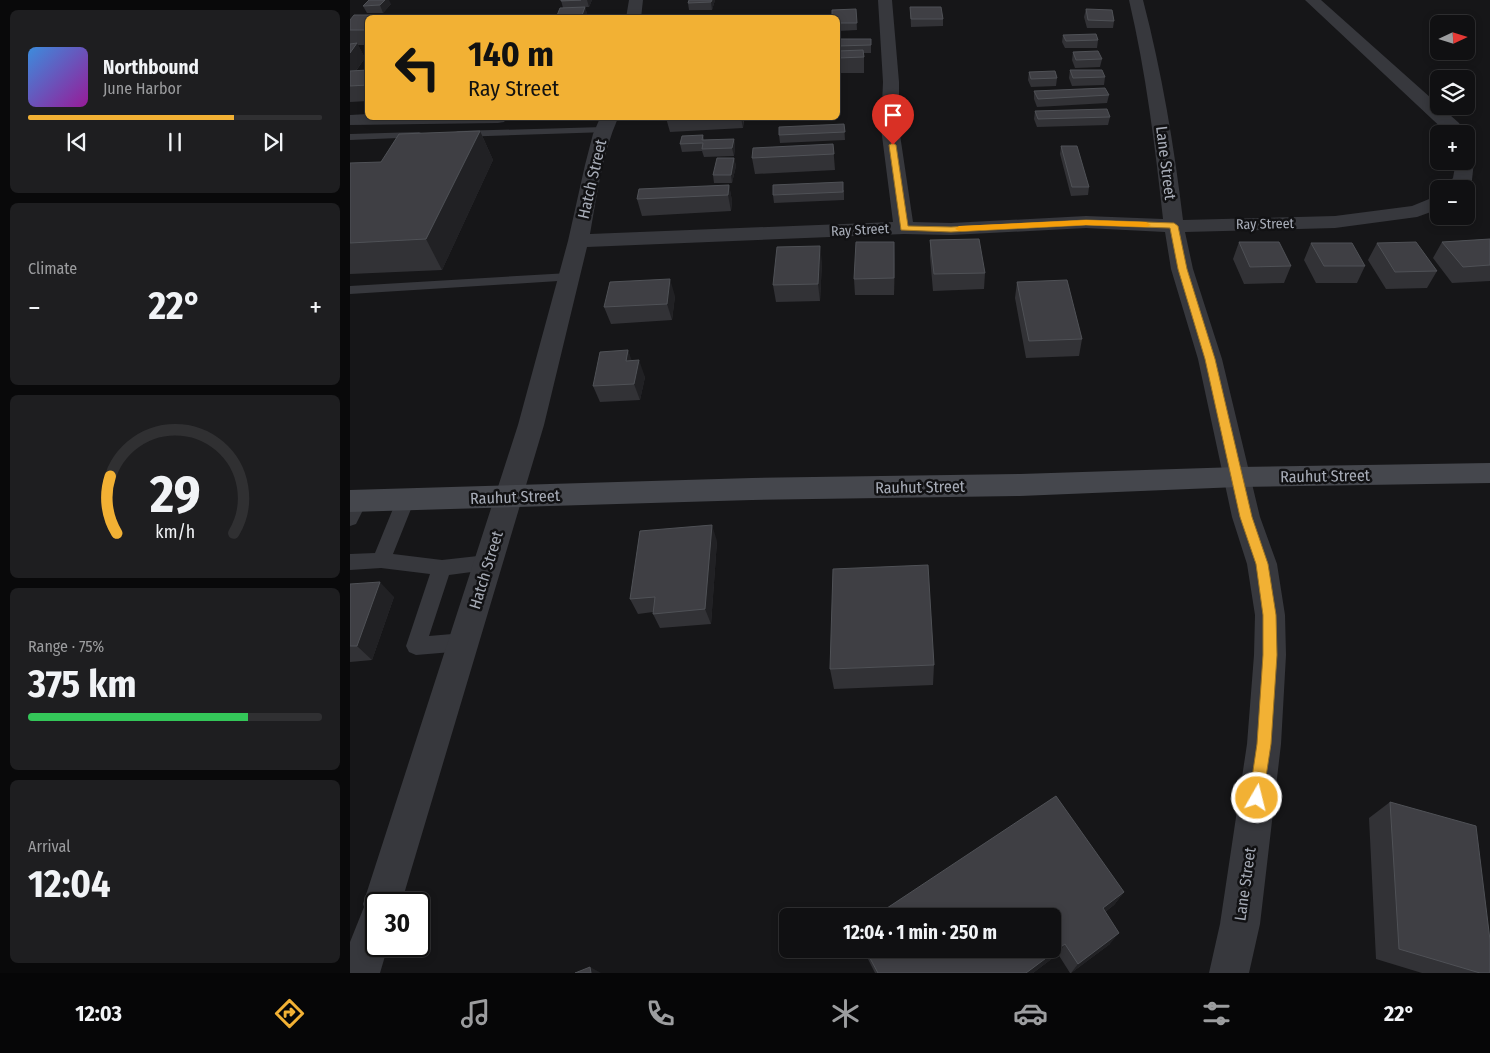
<!DOCTYPE html>
<meta charset="utf-8">
<style>
body{margin:0;font-family:"Fira Sans Condensed",sans-serif;background:#1e1e20;color:#f1f3f6;height:100vh;display:flex;flex-direction:column;font-size:19px;white-space:nowrap}
*{box-sizing:border-box;margin:0}
p{font-size:16px;color:#9c9d9f}
.icon{flex:none;width:28px;height:28px;fill:none;stroke:currentColor;stroke-width:2;stroke-linecap:round;stroke-linejoin:round}
.map{position:relative;flex:1;overflow:hidden}
.side{display:flex;flex-direction:column;gap:10px;padding:10px;background:#09090a;width:350px}
.side>*{flex:none}
.banner{position:absolute;left:15px;top:15px;width:475px;height:105px;border-radius:8px;box-shadow:0 2px 8px #0003,0 0 0 1px #303032;background:#f2b134;color:#111;overflow:hidden}
.needle{width:32px;rotate:86deg}
.fabs{position:absolute;left:1080px;top:15px;display:grid;gap:10px}
.fabs a{display:grid;place-items:center;width:45px;height:45px;border-radius:8px;background:#101012;box-shadow:0 2px 8px #0003,0 0 0 1px #303032;font-size:25px}
.speed{position:absolute;left:15px;top:892px;display:flex;gap:10px;font-size:25px;font-weight:700;text-align:center}
.speed>*{display:grid;place-content:center;width:65px;height:65px;border-radius:50%;background:#101012;box-shadow:0 2px 8px #0003,0 0 0 1px #303032;line-height:1}
.speed .limit{border:2px solid #111;border-radius:8px;background:#fff;color:#111}
.pin{position:absolute;display:grid;place-items:center;width:42px;height:42px;color:#fff;margin:-51px -21px;border-radius:50% 50% 50% 0;rotate:-45deg;box-shadow:0 0 5px #0007}
.pin .icon{rotate:45deg}
.me{position:absolute;width:55px;margin:-28px;rotate:8deg;stroke-linejoin:round;filter:drop-shadow(0 0 4px #0008)}
.turn{display:flex;align-items:center;gap:18px;height:105px;padding:0 20px;font-size:22px}
.turn .icon{width:65px;height:65px;stroke-width:2.5}
.turn b{display:block;font-size:35px;line-height:42px}
.big{font-size:38px;font-weight:700;line-height:1.1}
.side .widget{flex:1;display:flex;flex-direction:column;justify-content:center;gap:8px;min-width:0;padding:0 18px;border-radius:8px;background:#1e1e20}
.side .dial{align-items:center;gap:0}
.dial svg{height:130px;overflow:visible;fill:none;stroke:#303032;stroke-width:7;stroke-linecap:round;text-anchor:middle}
.dial text{fill:#f1f3f6;stroke:none}
.song{display:flex;align-items:center;gap:15px}
.cover{width:60px;height:60px;border-radius:8px;background:linear-gradient(135deg,hsl(210 70% 55%),hsl(300 70% 35%))}
.played{height:5px;border-radius:2px;background:linear-gradient(90deg,#f2b134 70%,#303032 70%)}
.keys{display:flex;justify-content:space-around;direction:ltr}
.heat{display:flex;justify-content:space-between;align-items:center;font-size:28px;direction:ltr}
.charge{height:8px;border-radius:4px;background:linear-gradient(90deg,#34c759 75%,#303032 0)}
.trip{position:absolute;left:429px;top:908px;width:282px;height:50px;border-radius:8px;background:#101012;box-shadow:0 2px 8px #0003,0 0 0 1px #303032;font-weight:700;line-height:50px;text-align:center}
.dock{display:flex;height:80px;justify-content:space-around;align-items:center;background:#060607;color:#9c9d9f}
.dock .icon{width:35px;height:35px}
.dock .selected{color:#f2b134}
.dock b{font-size:22px;color:#f1f3f6}
main{display:flex;flex:1;min-height:0}
.map>svg:first-child{display:block}
.lines{fill:none;stroke-linecap:round;stroke-linejoin:round}
.lane{fill:#37383d;fill-rule:evenodd}
.street{fill:#37383d;fill-rule:evenodd}
.secondary{fill:#45474d;fill-rule:evenodd}
.wall{fill:#323236}
.shaded-wall{fill:#212124}
.building{fill:#3f3f44;stroke:#4f5156}
.route{fill:#f2b134;stroke:#9d7322}
.slow{fill:#f59e0b}
.labels{text-anchor:middle;dominant-baseline:central;stroke-width:5;stroke-linejoin:round;paint-order:stroke}
.far-street-label{font-size:14px;fill:#a8adb8;stroke:#111113}
.street-label{font-size:16px;fill:#a8adb8;stroke:#111113}
</style>
<main>
<section class="side">
<div class="widget">
<div class="song"><i class="cover"></i><div><b>Northbound</b><p>June Harbor</p></div></div>
<div class="played"></div>
<div class="keys"><svg class="icon" aria-label="previous" viewBox="0 0 24 24"><path d="M18 5L8 12l10 7zM5 5v14"/></svg><svg class="icon" aria-label="pause" viewBox="0 0 24 24"><path d="M8 5v14M16 5v14"/></svg><svg class="icon" aria-label="next" viewBox="0 0 24 24"><path d="M6 5l10 7-10 7zM19 5v14"/></svg></div>
</div>
<div class="widget"><p>Climate</p>
<div class="heat"><a>−</a><b class="big">22°</b><a>+</a></div>
</div>
<div class="widget dial"><svg viewBox="0 0 100 80">
<path d="M14 69A42 42 0 1 1 86 69"/>
<path d="M14 69A42 42 0 0 1 10 34" stroke="#f2b134"/>
<text x="50" y="56" font-size="32" font-weight="700">29</text>
<text x="50" y="72" font-size="11">km/h</text>
</svg></div>
<div class="widget"><p>Range · 75%</p><b class="big">375 km</b><div class="charge"></div></div>
<div class="widget"><p>Arrival</p><b class="big">12:04</b></div>
</section>
<div class="map">
<svg width="1140" height="973" viewBox="0 0 1140 973">
<rect width="100%" height="100%" fill="#161618"/>
<g class="lines">
<path class="lane" d="M254,127L258,128V132L108,137L102,134L108,131Z
M69,132L75,135L73,137L0,140V134Z
M219,273L226,277L224,280L0,294V286Z
M56,492L62,494L65,499L43,554L92,560L137,555L144,557L146,563L144,569L99,575L79,636L114,633L121,636L124,642L121,648L114,651L66,655L59,652L56,646L80,574L31,568L0,570V554L25,553L47,499L50,494Z
M9,493L15,495L18,500L6,524L0,526V500L3,495Z"/>
<path class="street" d="M279,0H293L291,18H276Z
M528,0H542L549,82V128L563,222L601,223L736,216L813,219C805,145 796,73 779,0H793C812,73 824,145 833,220L985,216L1062,206L1089,195V209L1067,217L985,228L835,232L843,269L872,359L910,517L927,564L935,615L936,655L931,744L910,924L899,973H859L870,924L897,744L904,655L905,615L897,564L882,517L848,359L821,269L815,232L736,228L601,235L554,234L237,247L194,425L51,904H26V946H38L30,973H0V942L14,907L13,904L168,425L218,241L235,165L243,134L250,118H268C252,154 247,195 240,234L543,222L531,128L533,82Z
M955,0H971L1109,123L1116,134H1098Z
M18,114V118H157L154,122L148,123L0,125V115Z
M1116,156L1122,157L1124,161L1122,180L1114,189H1093L1103,178L1106,161H1116Z"/>
<path class="secondary" d="M1140,463V483L888,487L670,496L402,500L0,512V490L402,478L670,474L888,467Z"/>
</g>
<path class="wall" d="M211,0H242L239,7H235L237,14L236,18H206L213,8Z
M365,0L362,10H339L338,3Z
M41,4L33,13H17L13,6Z
M560,7L593,19V26L561,27Z
M506,9L507,30L488,31V18Z
M736,9L764,21L763,28H737L734,17Z
M18,18V45H8L15,58L6,71L18,70V101L0,102V20Z
M713,35L748,40L747,48H715L712,42Z
M488,39H521V53H514V73H488Z
M723,52L752,59L750,67L725,68L722,60Z
M720,70L755,77L754,85L722,86L719,78Z
M679,72L707,78L706,86L681,87L678,80Z
M684,91L759,95L757,103L687,107L684,99Z
M488,99L489,115H488Z
M685,111L760,117L758,125L687,127L684,119Z
M316,118H393L394,120L393,128L320,132Z
M494,124L495,140L430,143L429,135Z
M130,131L143,160L92,270L0,274V163L31,162Z
M353,135L354,140L384,139L385,147L384,156L354,157L352,151L332,152L330,144Z
M483,144L485,170L405,174L402,158Z
M711,146L739,187L738,195L721,196L710,154Z
M384,158L386,166L382,183H364L363,175Z
M379,185L382,201L381,211L292,216L287,199Z
M494,190V200L424,203L423,195Z
M1140,239V281L1102,283L1083,258L1092,242Z
M580,240L635,273L634,289L583,291L580,257Z
M889,242L941,266L934,283L894,284L883,259Z
M961,243L1015,266L1007,283H966L954,260Z
M1027,243L1087,271L1077,288L1036,289L1018,260Z
M545,259L544,295H505L504,279Z
M472,262L470,301L426,302L423,285Z
M667,282L732,339L729,356L676,358L665,298Z
M325,296L322,320L261,324L254,307Z
M278,350L281,361L295,377L290,400L250,402L243,386Z
M367,541L361,624L310,628L303,614V612L288,614L280,599Z
M0,584L44,597L22,660L0,662Z
M584,665L583,685L484,689L480,669Z
M1040,802L1140,973H1072L1026,959L1019,818Z
M774,892L764,905L755,912L760,944L721,973H720L708,954L683,973H525L513,949H702Z"/>
<path class="shaded-wall" d="M35,0H39L41,4L33,13L30,5Z
M237,0H242L239,7Z
M362,0H365L362,10L361,2Z
M235,7L237,14L236,18H231Z
M7,43L15,58L2,76L0,72V53Z
M391,118H393V128Z
M130,131L143,160L92,270L76,239Z
M384,139L385,147L384,156L382,148Z
M384,158L386,166L382,183L381,175Z
M379,185L382,201L381,211L378,195Z
M544,242L545,259L544,295Z
M470,246L472,262L470,301L468,284Z
M320,279L325,296L322,320L317,304Z
M278,350L284,367L276,361Z
M289,360L295,377L290,400L284,384Z
M362,525L367,541L361,624L355,609Z
M30,582L44,597L22,660L7,646Z
M774,892L764,905L744,920L753,908Z
M769,933L760,944L721,973L728,964Z
M715,944L708,954L683,973H676Z
M240,967L251,973H241Z"/>
<path class="building" d="M19,0H35L30,5L13,6Z
M211,0H231L211,1Z
M339,0H362L361,2L338,3Z
M235,7L231,18H206L210,8Z
M560,7H591L593,19H561Z
M506,9L507,23H488V18H482V10Z
M736,9L762,10L764,21L738,20Z
M4,15H29L26,18H18V30H0V20Z
M746,34L748,40L716,41L713,35Z
M488,39H521V45L488,46Z
M7,43L0,53V44Z
M513,50L514,57L488,58V51Z
M748,51L752,59L726,60L723,52Z
M18,70V85L0,86V71Z
M720,70H752L755,77L723,78Z
M705,71L707,78L681,79L679,72Z
M755,88L759,95L688,99L684,91Z
M757,109L760,117L688,119L685,111Z
M494,124L495,132L429,135V127Z
M130,131L76,239L0,243V163L31,162L49,134Z
M353,135L352,140L384,139L382,148L352,149L353,143L330,144L332,136Z
M483,144L484,154L402,158L403,148Z
M711,146H727L739,187H722Z
M367,158H384L381,175H363Z
M493,182V192L423,195V185Z
M379,185L378,195L287,199L289,189Z
M629,239L635,273L584,274L580,240Z
M1140,239V265L1113,267L1092,242Z
M506,242H544V278L504,279Z
M889,242H929L941,266L900,267Z
M1066,242L1087,271L1045,272L1027,243Z
M961,243H1002L1015,266H974Z
M470,246L468,284L423,285L427,247Z
M320,279L317,304L254,307L260,282Z
M717,280L732,339L679,341L667,282Z
M278,350L276,361L289,360L284,384L243,386L250,352Z
M362,525L355,609L303,614L305,597L280,599L290,531Z
M578,565L584,665L480,669L483,569Z
M30,582L7,646H0V584Z
M706,796L774,892L753,908L769,933L728,964L715,944L676,973H528L515,949H702V916H525Z
M1040,802L1126,826L1140,940V973H1130L1049,949Z
M240,967L241,973H225Z"/>
<path class="route" d="M543,143L546,145L558,226L601,227L736,220L824,223L828,226L837,269L865,359L902,517L918,564L926,615L927,655L921,744L912,803L907,805L901,803L899,798L907,744L913,655V615L906,564L890,517L855,359L828,269L820,228L736,225L601,232L551,230L539,145Z"/>
<path class="slow" d="M736,220L796,222L801,225L796,227L736,225L609,231L605,229L609,226Z"/>
<g class="labels">
<g class="far-street-label">
<text transform="translate(915 224) rotate(-1)">Ray Street</text>
<text transform="translate(510 230) rotate(-3)">Ray Street</text>
</g>
<g class="street-label">
<text transform="translate(816 163) rotate(83)">Lane Street</text>
<text transform="translate(242 179) rotate(-77)">Hatch Street</text>
<text transform="translate(975 476) rotate(-1)">Rauhut Street</text>
<text transform="translate(570 487) rotate(-1)">Rauhut Street</text>
<text transform="translate(165 497) rotate(-2)">Rauhut Street</text>
<text transform="translate(136 570) rotate(-73)">Hatch Street</text>
<text transform="translate(895 884) rotate(-82)">Lane Street</text>
</g>
</g>
</svg>
<div class="fabs">
<a><svg class="needle" viewBox="-14 -14 28 28"><path d="M0-13l5 13h-10z" fill="#e53935"/><path d="M0 13l5-13h-10z" fill="#9c9d9f"/></svg></a>
<a><svg class="icon" aria-label="layers" viewBox="0 0 24 24"><path d="M12 4l9 5-9 5-9-5zM3 14l9 5 9-5"/></svg></a>
<a>+</a>
<a>−</a>
</div>
<div class="speed"><div class="limit">30</div></div>
<div class="pin" style="left:543px;top:145px;background:#d93025"><svg class="icon" aria-label="arrive" viewBox="0 0 24 24"><path d="M6 21V4h12l-3 4 3 4H6"/></svg></div>
<svg class="me" style="left:907px;top:798px" viewBox="-20 -20 40 40"><circle r="17" fill="#f2b134" stroke="#fff" stroke-width="3"/><path d="M0-11L8 9 0 5-8 9z" fill="#fff"/></svg>
<div class="trip">12:04 · 1 min · 250 m</div>
<div class="banner">
<div class="turn"><svg class="icon" aria-label="left" viewBox="0 0 24 24"><path d="M17 20v-9H6M10 6l-5 5 5 5"/></svg><div><b>140 m</b>Ray Street</div></div>
</div>
</div>
</main>
<nav class="dock">
<b>12:03</b>
<svg class="icon selected" aria-label="directions" viewBox="0 0 24 24"><path d="M12 3l9 9-9 9-9-9zM9 14v-3h6M13 9l2 2-2 2"/></svg>
<svg class="icon" aria-label="music" viewBox="0 0 24 24"><path d="M9 18V5l10-2v13"/><circle cx="6" cy="18" r="3"/><circle cx="16" cy="16" r="3"/></svg>
<svg class="icon" aria-label="phone" viewBox="0 0 24 24"><path d="M5 4h4l2 5-3 2q2 4 5 5l2-3 5 2v4C11 20 4 13 5 4z"/></svg>
<svg class="icon" aria-label="climate" viewBox="0 0 24 24"><path d="M12 3v18M4 7l16 10M4 17L20 7"/></svg>
<svg class="icon" aria-label="car" viewBox="0 0 24 24"><path d="M5 17H2v-5l4-1 3-4h7l3 4 3 1v5h-3M9 17h6M6 11h13"/><circle cx="7" cy="17" r="2"/><circle cx="17" cy="17" r="2"/></svg>
<svg class="icon" aria-label="filters" viewBox="0 0 24 24"><path d="M4 7h16M4 17h16"/><circle cx="9" cy="7" r="2"/><circle cx="15" cy="17" r="2"/></svg>
<b>22°</b>
</nav>
